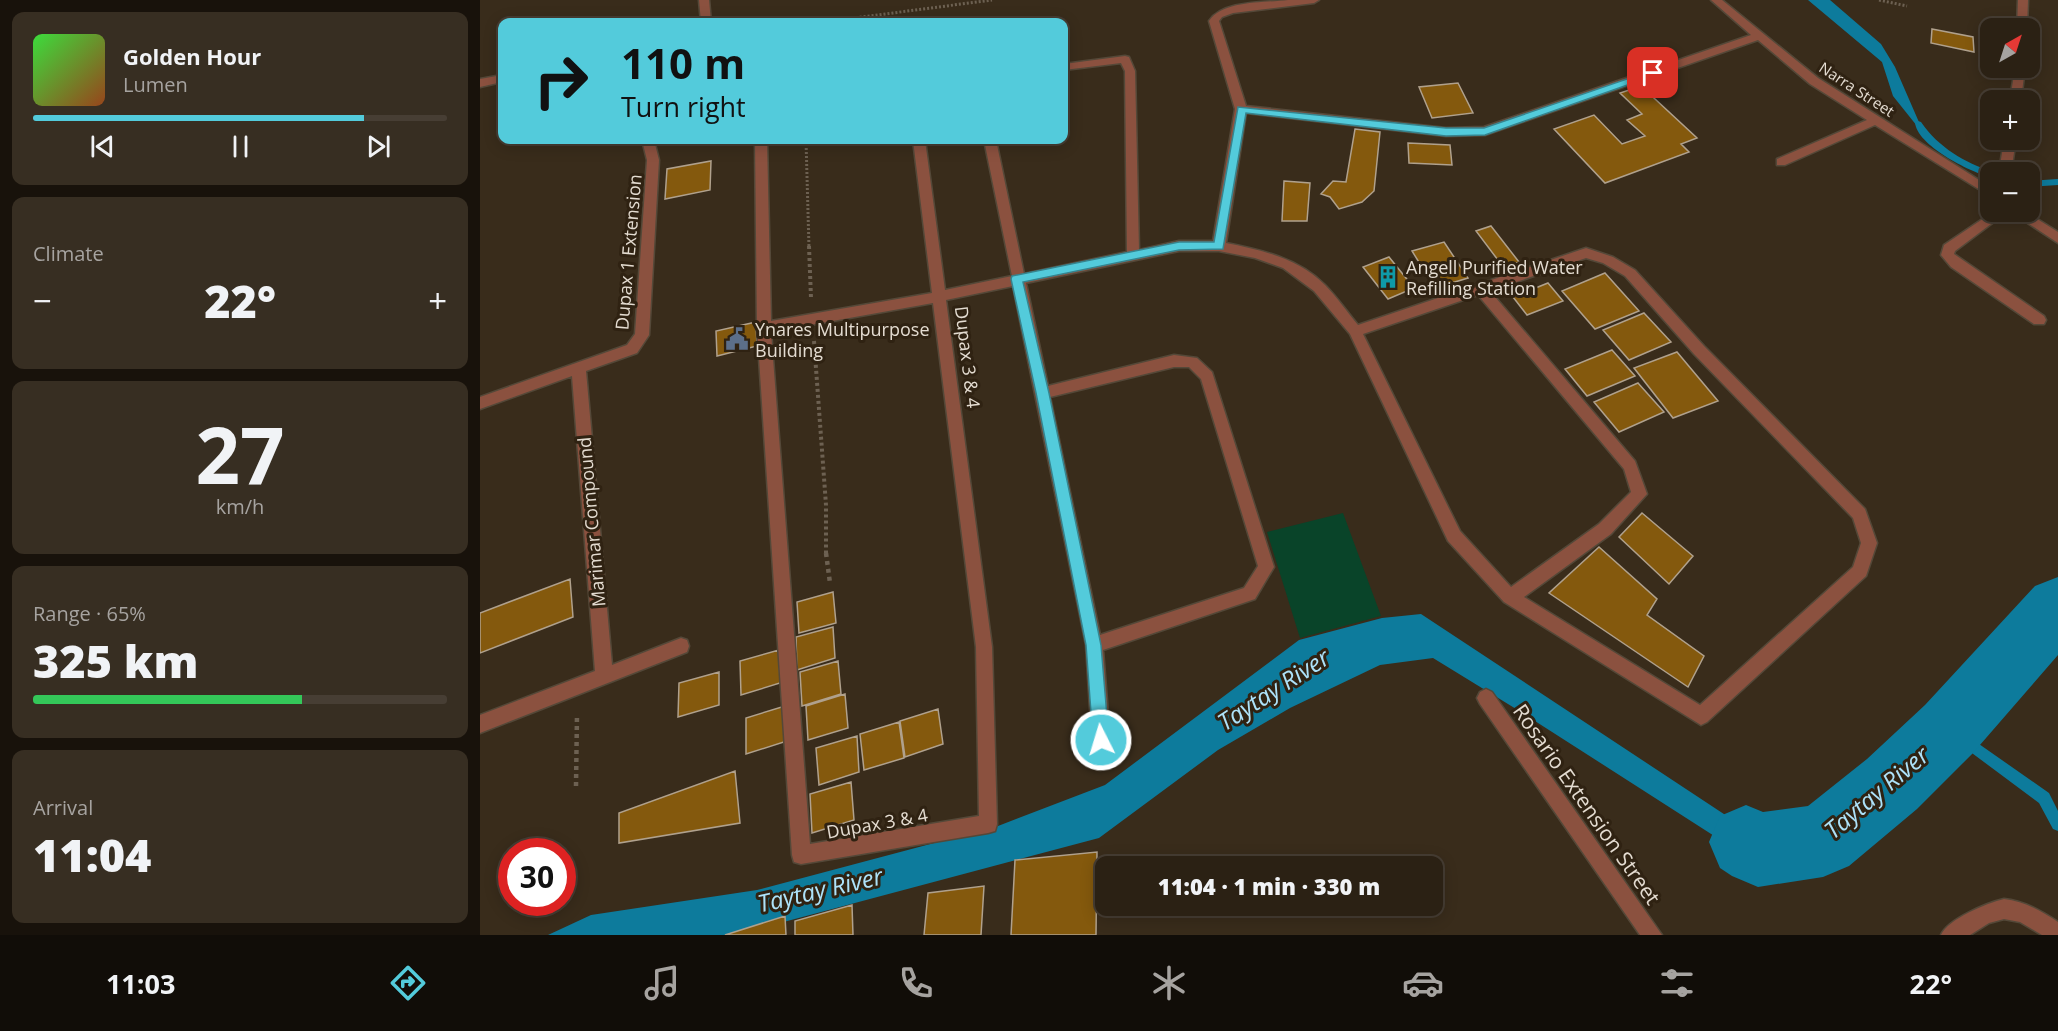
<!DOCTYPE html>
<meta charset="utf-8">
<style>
body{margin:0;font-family:"Open Sans",sans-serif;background:#372e22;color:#f1f3f6;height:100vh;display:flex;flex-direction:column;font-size:22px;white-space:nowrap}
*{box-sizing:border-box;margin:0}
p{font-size:20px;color:#a6a3a0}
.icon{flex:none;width:33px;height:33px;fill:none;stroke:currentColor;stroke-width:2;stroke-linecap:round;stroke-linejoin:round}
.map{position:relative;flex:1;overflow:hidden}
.details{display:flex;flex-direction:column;gap:12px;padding:12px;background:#18120b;width:480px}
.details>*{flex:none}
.hud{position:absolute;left:18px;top:18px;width:570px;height:126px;border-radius:12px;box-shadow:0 3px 15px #0003,0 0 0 2px #473e34;background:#53cbdb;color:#111;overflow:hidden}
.needle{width:39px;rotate:39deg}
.controls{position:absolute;left:1500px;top:18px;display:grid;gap:12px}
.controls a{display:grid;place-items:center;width:60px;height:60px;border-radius:12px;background:#2b2114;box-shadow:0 3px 15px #0003,0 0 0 2px #473e34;font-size:30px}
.speed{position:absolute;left:18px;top:838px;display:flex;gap:12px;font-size:30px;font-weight:700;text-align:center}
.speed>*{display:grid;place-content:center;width:78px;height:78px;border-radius:50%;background:#2b2114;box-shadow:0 3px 15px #0003,0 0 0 2px #473e34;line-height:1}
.speed .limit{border:9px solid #d22;background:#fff;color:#111}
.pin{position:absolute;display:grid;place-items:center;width:51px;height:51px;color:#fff;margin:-26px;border-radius:12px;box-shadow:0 3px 9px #0006}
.me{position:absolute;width:66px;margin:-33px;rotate:355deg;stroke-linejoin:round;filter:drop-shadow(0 0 4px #0008)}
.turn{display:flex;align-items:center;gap:21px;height:126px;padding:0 24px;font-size:27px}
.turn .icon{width:78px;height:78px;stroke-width:2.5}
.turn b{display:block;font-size:42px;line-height:51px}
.big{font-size:45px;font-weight:800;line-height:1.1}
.details .card{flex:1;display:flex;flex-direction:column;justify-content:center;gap:9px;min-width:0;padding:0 21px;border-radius:12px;background:#372e22}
.details .dial{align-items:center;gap:0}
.dial b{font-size:78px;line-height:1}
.song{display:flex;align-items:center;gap:18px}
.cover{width:72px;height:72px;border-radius:9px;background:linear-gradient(135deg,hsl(120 70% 55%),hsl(20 70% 35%))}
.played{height:6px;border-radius:3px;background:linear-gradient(90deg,#53cbdb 80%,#473e34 80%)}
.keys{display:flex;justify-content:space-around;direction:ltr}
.heat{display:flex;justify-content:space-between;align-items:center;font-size:33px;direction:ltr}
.charge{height:9px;border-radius:4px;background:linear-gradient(90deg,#34c759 65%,#473e34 0)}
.trip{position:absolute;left:615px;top:856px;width:348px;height:60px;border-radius:12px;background:#2b2114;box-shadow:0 3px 15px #0003,0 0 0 2px #473e34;font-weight:800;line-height:60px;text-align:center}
.menu{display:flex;height:96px;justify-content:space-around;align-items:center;background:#110d08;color:#a6a3a0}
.menu .icon{width:42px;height:42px}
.menu .on{color:#53cbdb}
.menu b{font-size:27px;color:#f1f3f6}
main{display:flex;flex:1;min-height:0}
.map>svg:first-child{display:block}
.green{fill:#094429}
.water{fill:#0d7b9c}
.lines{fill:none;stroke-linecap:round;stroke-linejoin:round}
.stream{fill:#0d7b9c;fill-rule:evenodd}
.river{fill:#0d7b9c;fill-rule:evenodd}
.building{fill:#84590d;stroke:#b0a18d;stroke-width:1.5}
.lane-casing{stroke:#544838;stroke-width:3}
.street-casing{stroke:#544838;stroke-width:3}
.path-far2{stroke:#6d6152;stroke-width:3;stroke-dasharray:2 2;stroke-linecap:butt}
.path-far1{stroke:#6d6152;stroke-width:4;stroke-dasharray:3 3;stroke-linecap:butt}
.path{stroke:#6d6152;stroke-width:4.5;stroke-dasharray:4 4;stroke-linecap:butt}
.lane{fill:#8b513f;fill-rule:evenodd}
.street{fill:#8b513f;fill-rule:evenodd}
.route{fill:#53cbdb;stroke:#36848e;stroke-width:1.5}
.labels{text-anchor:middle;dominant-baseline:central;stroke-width:6;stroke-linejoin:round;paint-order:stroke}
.far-street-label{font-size:15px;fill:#e4dcd1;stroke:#2f2212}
.street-label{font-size:18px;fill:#e4dcd1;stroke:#2f2212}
.poi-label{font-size:18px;fill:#e4dcd1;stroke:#2f2212;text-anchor:start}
.near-street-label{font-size:21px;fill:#e4dcd1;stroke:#2f2212}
.near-water-label{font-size:24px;font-style:italic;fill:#ade2f9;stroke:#2f2212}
</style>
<main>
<section class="details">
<div class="card">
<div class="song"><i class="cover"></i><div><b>Golden Hour</b><p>Lumen</p></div></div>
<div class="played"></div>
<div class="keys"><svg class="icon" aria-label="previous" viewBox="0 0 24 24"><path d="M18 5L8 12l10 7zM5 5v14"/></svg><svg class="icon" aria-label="pause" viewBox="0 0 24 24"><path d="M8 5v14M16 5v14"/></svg><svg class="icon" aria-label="next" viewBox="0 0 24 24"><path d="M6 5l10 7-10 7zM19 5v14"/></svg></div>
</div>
<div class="card"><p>Climate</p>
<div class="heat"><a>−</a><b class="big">22°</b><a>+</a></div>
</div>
<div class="card dial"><b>27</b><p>km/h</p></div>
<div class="card"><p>Range · 65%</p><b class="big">325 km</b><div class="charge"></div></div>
<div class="card"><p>Arrival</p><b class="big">11:04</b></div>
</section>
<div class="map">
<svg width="1578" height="935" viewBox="0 0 1578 935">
<rect width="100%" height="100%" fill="#392c1b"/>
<path class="green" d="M863,513L901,616L820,638L787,532Z"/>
<path class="water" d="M1328,0H1350L1401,44L1415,67L1445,136L1413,96L1402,62Z
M941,614L1259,824L1299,840H1343L1316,855L1267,857L1041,712L953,658L900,665L810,708L738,750L619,838L255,935H68L111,915L277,890L518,826L625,785L819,640L902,618Z"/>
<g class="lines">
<path class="stream" d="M1438,121L1441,122C1459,148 1484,162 1513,172H1510V177C1490,172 1436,145 1435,122Z
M1578,179V185L1550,187V181Z
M1469,723L1569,793L1578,811V831L1573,829L1559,803L1465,733L1463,729L1465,725Z"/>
<path class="river" d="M1578,577V655L1493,753L1437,809L1369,866L1343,877L1278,887L1252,876L1240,868L1229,842L1240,816L1266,805L1283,812L1328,806L1387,759L1445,705L1555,586Z"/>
</g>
<path class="building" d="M1452,29L1493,37L1494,52L1451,43Z
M978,83L993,113L952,118L939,87Z
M1161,86L1217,138L1201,144L1209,152L1125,183L1074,129L1114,115L1142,144L1165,136L1147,120L1162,114L1140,93Z
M875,129L900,132L894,191L882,202L859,209L850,197L841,194L853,181L866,182Z
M928,143L970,145L972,165L929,163Z
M231,161L230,190L185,199L187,169Z
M804,181L830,183L827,221H802Z
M1011,226L1039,262L1024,268L996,231Z
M964,242L988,278L955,288L932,251Z
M909,257L934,288L908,299L883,267Z
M1125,273L1159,311L1115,329L1082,291Z
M1068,283L1083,301L1047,315L1033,297Z
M1164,313L1191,342L1149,360L1123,330Z
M276,322L277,346L237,356L236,331Z
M1132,350L1155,376L1107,396L1085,369Z
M1197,352L1238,401L1193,418L1154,368Z
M1158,383L1184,412L1139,432L1114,402Z
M1162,513L1213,556L1189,584L1139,537Z
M1119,547L1177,599L1167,615L1224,656L1208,687L1069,593Z
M90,579L93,617L0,653V613Z
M353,592L356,623L319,633L317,602Z
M353,627L355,658L317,670L316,637Z
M299,650L300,683L261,695L260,661Z
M358,661L361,694L322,706L320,672Z
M239,672V705L198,717L199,683Z
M365,694L368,728L328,740L326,706Z
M305,706L307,741L266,754V718Z
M458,709L463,744L425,757L420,721Z
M419,722L424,758L384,770L380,734Z
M377,736L379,772L339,785L336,748Z
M255,771L260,823L139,843V813Z
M371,782L374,820L332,833L330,794Z
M617,852L616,935H531L535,860Z
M504,886L501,935H444L448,893Z
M372,905L373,935H315V921Z
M305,916L306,935H245Z"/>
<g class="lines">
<g class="lane-casing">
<path id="lane" d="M1513,212H1527L1475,251L1474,254L1564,316L1566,320L1564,324H1554L1471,267L1461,255L1464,245Z"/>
</g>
<g class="street-casing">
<path id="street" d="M219,0H229L231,22H221Z
M808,0H839L834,3L753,13L742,17L739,21L766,106L966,128L1004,127L1271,35L1231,0H1242L1338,78L1510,187V196L1395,125L1305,165H1297V159L1387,120L1330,84L1278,40L1005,135L966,136L766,113L746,243C781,250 818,258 845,285C857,297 867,312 878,325L1106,248L1133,257L1155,270L1224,346L1385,509L1397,543L1386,576L1227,722L1221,725L1024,602L968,541L870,334L834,291L803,268L775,258L739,251H699L546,283L568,386L694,355L717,358L732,372L794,567L775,599L623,650L630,740L627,746L621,749L615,746L612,740L606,645L533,286L466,300L512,647L517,824L515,831L508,833L321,864L314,862L312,855L277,328L275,140H287L291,321L452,293L433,140H445L465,290L532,276L504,140H516L544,274L647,252L645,71L641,63L584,70V64L645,56L649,57L655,71L659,250L699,241H733L755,109L729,21C743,0 785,3 808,0ZM1106,258L1123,263L1145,276L1214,354L1373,518L1381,543L1373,567L1220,705L1044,597L1131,534L1167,494L1155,461L1010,291ZM998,295L1144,469L1151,492L1119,524L1031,587L980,531L883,334ZM453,303L496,647L499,816L330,844L291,332ZM694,367H709L721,379L778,566L764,588L620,635L570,397Z
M1538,0H1548L1547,28H1537Z
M1535,68H1545L1541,100H1530Z
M22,75V82L0,87V79Z
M162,140H174L179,160L169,335L157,353L106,371L132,665L201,638L207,640L209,646L207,652L0,733V715L115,671L92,376L0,409V397L147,345L155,334L167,160Z
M1524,140H1536L1531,172H1519Z
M1531,212H1546L1578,232V243Z
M1006,689L1012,692L1182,935H1160L1000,704L997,698L1000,692Z
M1524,899C1544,901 1561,911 1578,922V935H1562L1540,922L1524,919L1509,923L1490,935H1461C1468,919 1507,903 1524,899Z"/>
</g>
<path class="path-far2" d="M1399,0L1427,6
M344,22L512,0
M326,140L329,248"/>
<path class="path-far1" d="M329,246L331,298
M334,341L346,505V554"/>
<path class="path" d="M346,553L350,583
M96,786L97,714"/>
<use href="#lane" class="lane"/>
<use href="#street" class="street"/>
</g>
<path class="route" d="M1173,70L1178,73L1176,75L1005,135L966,136L766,113L743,249L699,250L543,282L569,393L621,645L629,740L627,745L621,748L616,745L613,740L606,645L556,393L531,279L532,276L699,242H734L758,107L966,128H1004Z"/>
<defs>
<g id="building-bare" transform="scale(1.8)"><path d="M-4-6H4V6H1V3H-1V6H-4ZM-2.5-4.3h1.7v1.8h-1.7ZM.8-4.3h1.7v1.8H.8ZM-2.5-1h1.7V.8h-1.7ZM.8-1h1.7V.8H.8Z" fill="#0f9aa8" stroke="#2f2212" stroke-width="2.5" paint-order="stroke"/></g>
<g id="civic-bare" transform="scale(1.8)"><path d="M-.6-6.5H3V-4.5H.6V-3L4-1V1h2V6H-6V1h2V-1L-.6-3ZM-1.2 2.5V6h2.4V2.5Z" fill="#5c6f8a" stroke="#2f2212" stroke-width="2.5" paint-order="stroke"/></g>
</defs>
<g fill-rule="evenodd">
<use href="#building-bare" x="908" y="277"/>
<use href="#civic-bare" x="257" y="339"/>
</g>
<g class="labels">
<g class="far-street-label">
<text transform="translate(1377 89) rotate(33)">Narra Street</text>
</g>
<g class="street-label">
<text transform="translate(148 252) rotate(-85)">Dupax 1 Extension</text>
<text transform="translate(488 357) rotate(83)">Dupax 3 &amp; 4</text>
<text transform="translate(111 522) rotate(-95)">Marimar Compound</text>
<text transform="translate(397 823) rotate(-10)">Dupax 3 &amp; 4</text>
</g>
<g class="poi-label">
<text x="926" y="267">Angell Purified Water<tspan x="926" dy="21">Refilling Station</tspan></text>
<text x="275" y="329">Ynares Multipurpose<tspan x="275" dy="21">Building</tspan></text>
</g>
<g class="near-street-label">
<text transform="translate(1107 804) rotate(55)">Rosario Extension Street</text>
</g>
<g class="near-water-label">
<text transform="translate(793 689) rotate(-33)">Taytay River</text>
<text transform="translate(1396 792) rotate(-40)">Taytay River</text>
<text transform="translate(340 889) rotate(-13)">Taytay River</text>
</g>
</g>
</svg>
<div class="controls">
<a><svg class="needle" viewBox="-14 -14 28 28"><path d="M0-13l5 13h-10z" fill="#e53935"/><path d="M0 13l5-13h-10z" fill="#a6a3a0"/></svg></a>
<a>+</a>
<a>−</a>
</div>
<div class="speed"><div class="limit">30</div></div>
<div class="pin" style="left:1173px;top:73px;background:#d93025"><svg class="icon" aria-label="arrive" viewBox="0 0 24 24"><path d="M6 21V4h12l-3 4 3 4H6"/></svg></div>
<svg class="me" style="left:621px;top:740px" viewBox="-20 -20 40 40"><circle r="17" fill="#53cbdb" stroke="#fff" stroke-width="3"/><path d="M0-11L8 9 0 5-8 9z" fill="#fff"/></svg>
<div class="trip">11:04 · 1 min · 330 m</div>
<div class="hud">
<div class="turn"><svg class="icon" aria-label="right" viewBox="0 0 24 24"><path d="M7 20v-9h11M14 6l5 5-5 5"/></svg><div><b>110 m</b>Turn right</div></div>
</div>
</div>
</main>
<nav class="menu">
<b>11:03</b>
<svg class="icon on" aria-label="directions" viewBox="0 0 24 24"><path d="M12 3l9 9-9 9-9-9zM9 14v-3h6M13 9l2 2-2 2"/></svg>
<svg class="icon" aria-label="music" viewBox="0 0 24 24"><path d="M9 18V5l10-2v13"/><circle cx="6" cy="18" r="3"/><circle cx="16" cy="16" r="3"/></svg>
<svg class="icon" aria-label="phone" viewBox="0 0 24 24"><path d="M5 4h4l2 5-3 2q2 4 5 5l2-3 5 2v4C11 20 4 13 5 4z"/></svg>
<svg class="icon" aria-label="climate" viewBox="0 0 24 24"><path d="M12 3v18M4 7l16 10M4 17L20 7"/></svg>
<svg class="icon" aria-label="car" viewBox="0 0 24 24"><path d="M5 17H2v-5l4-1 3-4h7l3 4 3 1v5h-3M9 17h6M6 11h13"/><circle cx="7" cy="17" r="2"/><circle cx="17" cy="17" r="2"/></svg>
<svg class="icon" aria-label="filters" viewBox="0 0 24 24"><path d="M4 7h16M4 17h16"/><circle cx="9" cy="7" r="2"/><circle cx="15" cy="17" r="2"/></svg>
<b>22°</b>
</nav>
